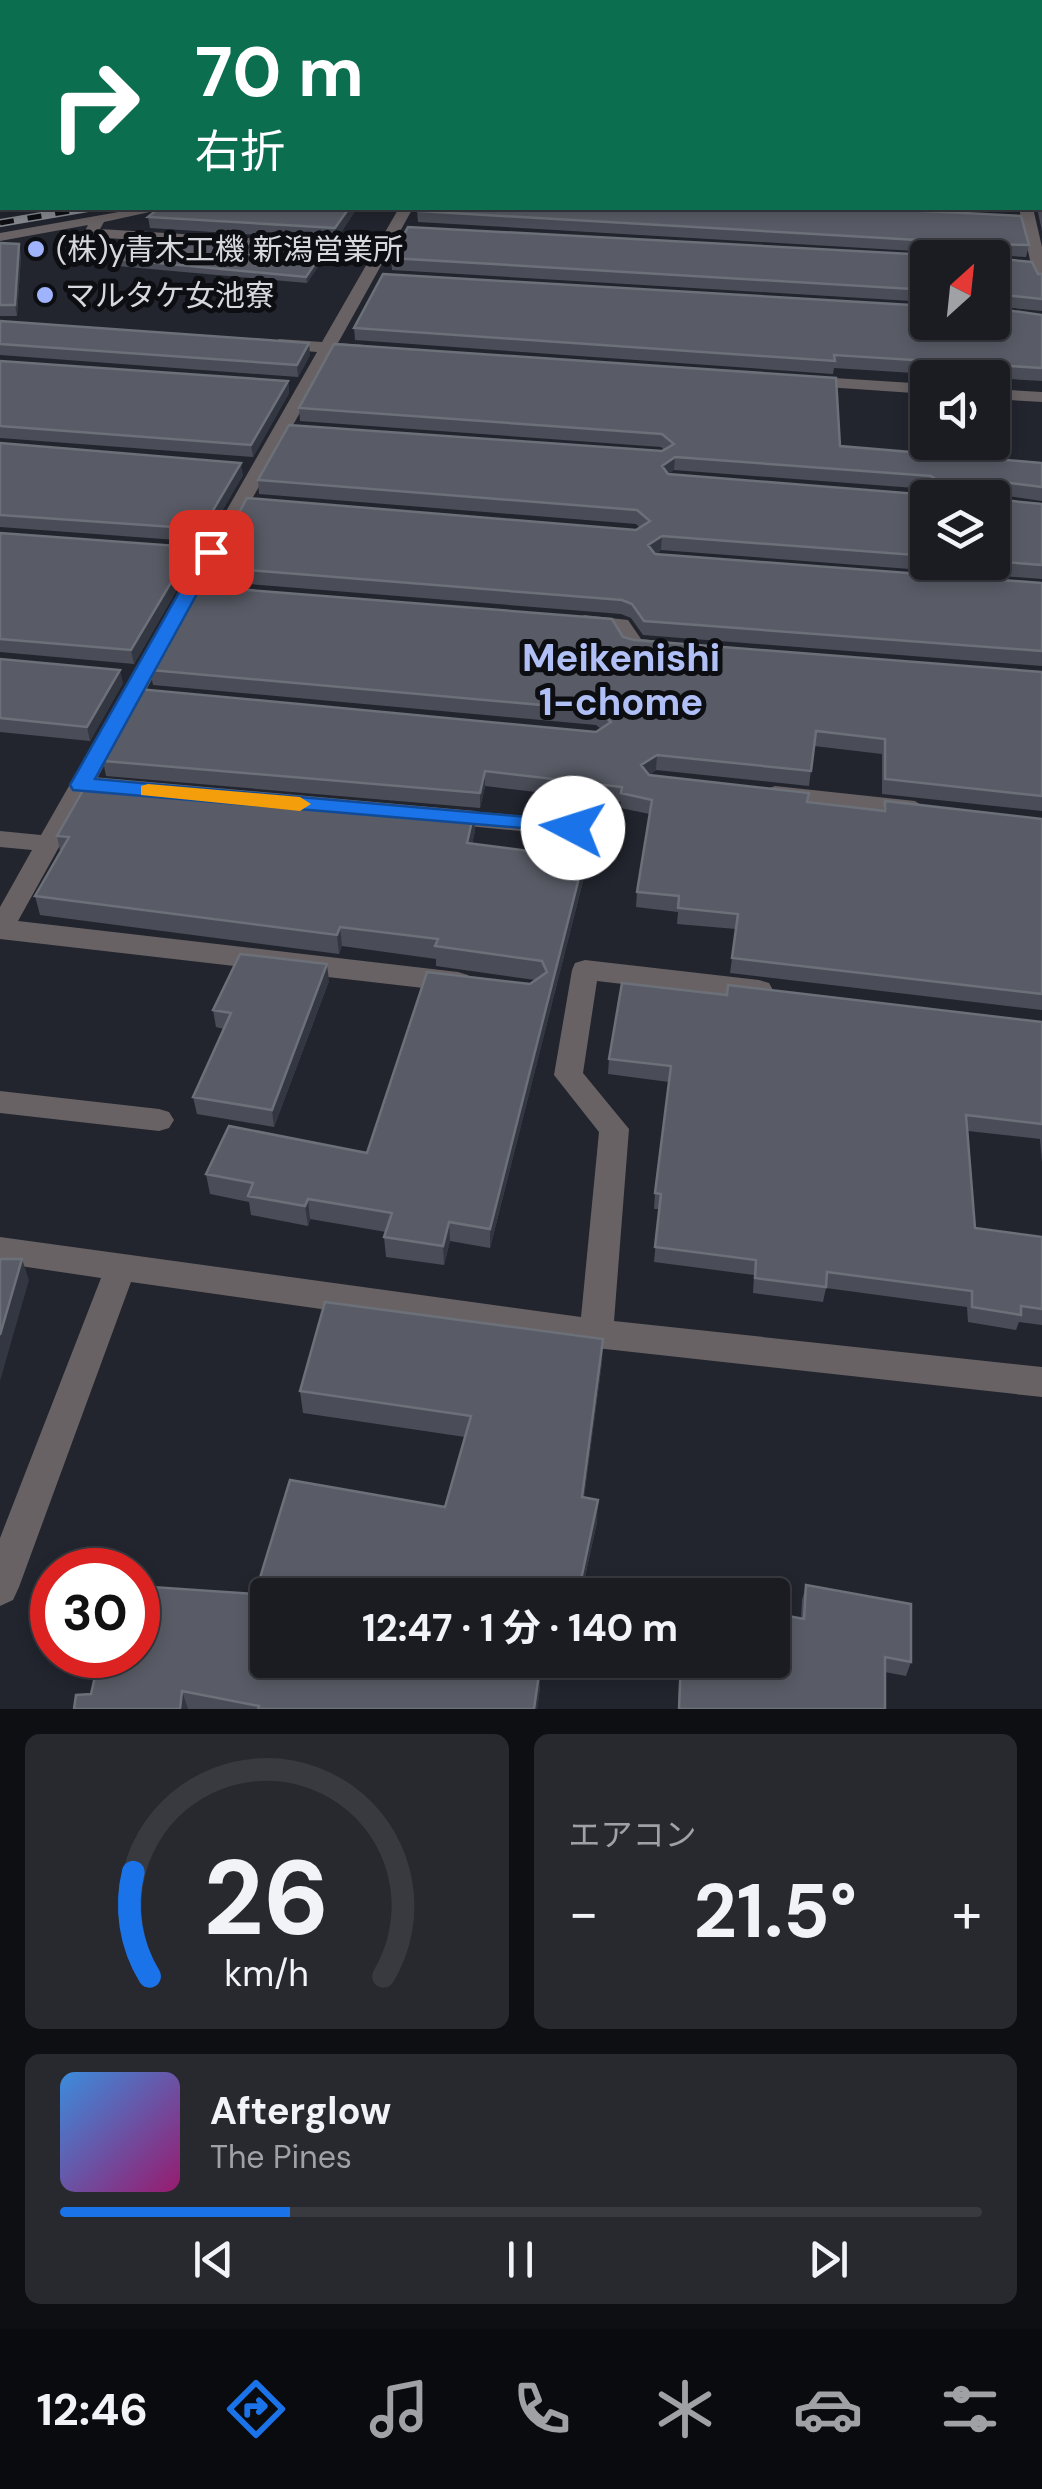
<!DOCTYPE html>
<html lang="ja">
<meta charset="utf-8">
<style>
body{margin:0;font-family:"DM Sans","Noto Sans JP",sans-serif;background:#27292f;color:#f1f3f6;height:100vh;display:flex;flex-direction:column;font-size:38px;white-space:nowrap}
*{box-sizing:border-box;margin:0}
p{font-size:32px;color:#9fa1a5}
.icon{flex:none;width:55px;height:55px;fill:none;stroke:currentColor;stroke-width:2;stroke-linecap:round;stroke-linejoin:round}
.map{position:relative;height:1709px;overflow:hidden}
.side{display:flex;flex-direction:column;gap:25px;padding:25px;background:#0e0f13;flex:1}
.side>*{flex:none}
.top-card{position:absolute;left:0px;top:0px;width:1042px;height:210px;box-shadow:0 5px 15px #0003,0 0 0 2px #383a40;background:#0b6e4f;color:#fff;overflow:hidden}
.needle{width:65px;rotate:27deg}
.fabs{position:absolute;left:910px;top:240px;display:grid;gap:20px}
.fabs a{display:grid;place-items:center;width:100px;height:100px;border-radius:10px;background:#1a1c22;box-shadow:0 5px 15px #0003,0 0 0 2px #383a40;font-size:50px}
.speed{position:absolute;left:30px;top:1548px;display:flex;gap:20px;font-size:50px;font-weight:700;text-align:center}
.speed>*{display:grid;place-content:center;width:130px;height:130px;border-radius:50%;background:#1a1c22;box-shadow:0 5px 15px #0003,0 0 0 2px #383a40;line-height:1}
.speed .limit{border:15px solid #d22;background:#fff;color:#111}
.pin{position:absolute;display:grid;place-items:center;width:85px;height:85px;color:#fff;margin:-42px;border-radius:20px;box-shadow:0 5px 15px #0006}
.me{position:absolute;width:110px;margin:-55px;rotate:275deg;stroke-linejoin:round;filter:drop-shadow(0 0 8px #0008)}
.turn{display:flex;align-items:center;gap:35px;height:210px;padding:0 30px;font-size:45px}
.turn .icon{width:130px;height:130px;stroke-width:2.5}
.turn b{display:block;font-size:70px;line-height:85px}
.big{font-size:75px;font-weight:700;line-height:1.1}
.side .tile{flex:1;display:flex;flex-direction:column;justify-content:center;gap:15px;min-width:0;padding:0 35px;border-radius:15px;background:#27292f}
.side .dial{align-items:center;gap:0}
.dial svg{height:260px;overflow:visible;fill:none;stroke:#383a40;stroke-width:7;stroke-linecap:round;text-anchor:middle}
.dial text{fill:#f1f3f6;stroke:none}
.song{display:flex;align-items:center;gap:30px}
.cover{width:120px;height:120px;border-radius:15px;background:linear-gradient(135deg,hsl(210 70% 55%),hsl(320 70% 35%))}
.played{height:10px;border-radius:5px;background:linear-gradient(90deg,#1a73e8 25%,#383a40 25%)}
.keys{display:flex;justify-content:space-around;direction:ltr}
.heat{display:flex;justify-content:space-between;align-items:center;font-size:55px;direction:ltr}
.side .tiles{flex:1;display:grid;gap:25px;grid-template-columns:1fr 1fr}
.tile:last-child{grid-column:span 2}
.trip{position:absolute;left:250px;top:1578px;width:540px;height:100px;border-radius:10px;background:#1a1c22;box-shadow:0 5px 15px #0003,0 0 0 2px #383a40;font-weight:700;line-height:100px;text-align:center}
.menu{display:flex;height:160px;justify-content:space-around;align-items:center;background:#0a0b0e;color:#9fa1a5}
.menu .icon{width:70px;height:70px}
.menu .selected{color:#1a73e8}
.menu b{font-size:45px;color:#f1f3f6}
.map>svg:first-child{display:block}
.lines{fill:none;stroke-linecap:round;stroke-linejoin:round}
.service{fill:#686264;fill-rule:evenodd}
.minor{fill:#686264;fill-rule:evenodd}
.rail-casing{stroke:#878a91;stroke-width:8}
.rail{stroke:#0d0e12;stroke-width:5;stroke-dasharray:14;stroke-linecap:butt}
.wall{fill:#4a4d57;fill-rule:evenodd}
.shaded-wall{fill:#333741}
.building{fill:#595c66;stroke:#6c7078;stroke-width:2.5;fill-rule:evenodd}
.route{fill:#1a73e8;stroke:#114b97;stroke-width:2.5}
.slow{fill:#f59e0b}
.poi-dot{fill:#a0b3fd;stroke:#0d0e12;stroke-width:4}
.labels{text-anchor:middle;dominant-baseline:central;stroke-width:10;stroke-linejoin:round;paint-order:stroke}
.far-poi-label{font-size:30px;fill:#d6d8de;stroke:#0d0e12;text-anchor:start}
.neighbourhood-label{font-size:38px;font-weight:bold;fill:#b0bff6;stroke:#0d0e12}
</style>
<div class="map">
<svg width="1042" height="1709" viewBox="0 0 1042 1709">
<rect width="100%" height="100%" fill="#22252e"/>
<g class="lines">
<path class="service" d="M1040,19H1042V25H1040Z
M1040,56H1042V62H1040Z"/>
<path class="minor" d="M977,0H987V2H977Z
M1040,23H1042V29H1040Z
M1040,48H1042V54H1040Z
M0,142L2,143V151L0,150Z
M0,199H2V207H0Z
M141,208H168L104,222L100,229L377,246L399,208H413L338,343L364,345L372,350L364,355L333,353L18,921L458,972L468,975L472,982L468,989L458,992L0,939V907L32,850L0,847V831L41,835L317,352L279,349L271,344L279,339L322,342L372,255L91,237L84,233L88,225L0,241V233Z
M1019,208H1033L1042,247V284L1034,279Z
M803,376L928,384V394L797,385L795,381Z
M992,389L1042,392V402L992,399Z
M584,615L628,620L641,639L670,642L673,647L662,653L626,650L614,630L577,625L574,621Z
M775,786L915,801L927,809L915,817L767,799L763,794L767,789Z
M445,809L573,820L585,828L573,836L436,823L433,817L436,811Z
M585,960L759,980L769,983L773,990L769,997L759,1000L597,981L583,1073L629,1129L614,1321L1042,1367V1397L596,1348L131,1282L19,1587L13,1600L0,1606V1538L101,1278L0,1263V1237L581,1317L599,1132L554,1075L572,970L575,963Z
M0,1091L159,1109L169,1112L174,1120L169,1128L159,1131L0,1113Z"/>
<g class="rail-casing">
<path id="rail" d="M0,223L88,208"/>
</g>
<use href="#rail" class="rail"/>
</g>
<path class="wall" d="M1040,117H1042V231L1037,208H1040Z
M357,208L336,240L150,228L148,217Z
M904,208H1017L1016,211Z
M417,211L1029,245L1026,257L992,255L928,258V302L392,270L391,258L930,255L932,252L418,222Z
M0,243L21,255L17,316H0Z
M325,249V256L307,283L117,266L116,259Z
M992,258L1042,274V311L992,306Z
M1042,315V381L834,368L833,374L355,340L354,328Z
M0,321L310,355L298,377L0,355Z
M0,361L288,381L289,393L253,457L0,438Z
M299,408L840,446L1042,463V501L993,494L928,498V562H992V499L1042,504V579L661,550L656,554L1042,583V666L643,635L631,618L621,614L211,581L209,567L636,530L640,528L636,524L259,494L258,480L662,451L664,450L661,447L300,421ZM674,470L928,489L933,493L930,495L668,474Z
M0,443L243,475L204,542L0,527Z
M0,533L194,560L134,664L0,652Z
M623,637L634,640L1042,672V811L882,794V754L814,746L809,786L656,770L649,775L807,802L883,811L885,801L1042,819V1010L730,973L736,929L677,924L678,912L636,907L637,892L650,814L620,808L621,802L485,786L480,808L106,776L103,761L596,732L601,729L596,725L153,685L150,670Z
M0,659L123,683L90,741L0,732Z
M474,812L475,831L472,844L584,877L490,1248L450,1241L444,1265L386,1257L384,1237L386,1232L310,1219L308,1226L251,1215L249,1202L210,1194L206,1174L367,1153L535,980L436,966V959L342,946L339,954L40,915L35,896L60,851L57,836Z
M329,981L274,1127L197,1114L193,1097L224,1029L216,1027L213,1010Z
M727,995L1042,1022V1163L1040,1139L968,1131L975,1228L1042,1237V1325L1019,1322L1016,1330L968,1322L967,1307L826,1288L823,1302L753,1293L754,1275L654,1262L659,1209H654L655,1193L669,1082L608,1074L609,1059Z
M602,1362L584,1497L597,1522L581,1595H268L528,1660L527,1665L540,1688L537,1709H74L91,1694L255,1594L445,1507L465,1437L303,1413L300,1391Z
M806,1585L911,1662L906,1676L885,1672V1709H678L679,1677L626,1667L627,1660H772L801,1618L802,1600Z"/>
<path class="shaded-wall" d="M349,208H357L336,240L335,228Z
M19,244L21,255L17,316L15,305Z
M325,249V256L307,283L306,277Z
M309,343L310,355L298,377L297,365Z
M288,381L289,393L253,457L251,445Z
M675,457L674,470L661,479L662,466Z
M241,463L243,475L204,542L202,529Z
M662,536L661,550L647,559L648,545Z
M192,547L194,560L134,664L131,650Z
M120,670L123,683L90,741L87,727Z
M657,755L656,770L640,780L641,765Z
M485,771V786L480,808V793Z
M474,812L475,831L468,863L467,843Z
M584,858V877L490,1248V1229Z
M340,927L342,946L339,954L337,935Z
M327,964L329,981L274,1127L272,1110Z
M308,1199L310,1219L308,1226L305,1206Z
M449,1222L450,1241L444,1265L443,1246Z
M22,1259L29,1280L0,1381V1335Z
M603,1339L602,1362L581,1518L582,1497Z
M598,1500L597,1522L581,1595H579Z
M540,1667V1688L537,1709H534Z
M182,1691L188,1709H180Z"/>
<path class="building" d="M0,0H971L972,2H2V86H0Z
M0,99H2V131H0Z
M1040,117H1042V209L1040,201Z
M159,208H349L335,228L148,217Z
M419,208H866L1021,216L1029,245L994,244L992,258H928V290L391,258L408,227L930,255L939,245L935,241L417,211Z
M135,237L325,249L306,277L116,259Z
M0,243L19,244L15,305H0Z
M992,258L1032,262L1038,274H1042V299L995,294L992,301Z
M383,274L928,306V322H992V308L1042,315V368L834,355L835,361L354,328Z
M0,321L309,343L297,365L0,344Z
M334,344L836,378L840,446L1042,463V487L995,481L992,498H928V556L662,536L648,545L655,554L1042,583V651L644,621L632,604L622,600L209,567L247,498L636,530L650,521L637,510L258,480L289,425L662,451L674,444L662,434L299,408ZM675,457L931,476L942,484L930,495L668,474L662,466Z
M0,361L288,381L251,445L0,426Z
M0,443L241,463L202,529L0,515Z
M992,499L1042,504V565L992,561Z
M0,533L192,547L131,650L0,639Z
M198,586L612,619L623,637L634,640L1042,672V796L885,779V739L816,731L811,771L657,755L641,765L649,775L809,793L807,802L885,811V801L1042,819V994L732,958L738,914L678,908L679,896L637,892L652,800L621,793L622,787L485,771L480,793L103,761L139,689L596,732L611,722L597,710L150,670Z
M0,659L120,670L87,727L0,718Z
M90,778L474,812L467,843L584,858L490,1229L449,1222L443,1246L384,1237L392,1213L308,1199L305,1206L248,1196L253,1183L206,1174L229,1126L367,1153L427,972L530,984L547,972L542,961L435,946L438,939L340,927L337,935L35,896L69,837L57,836Z
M240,954L327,964L272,1110L193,1097L231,1013L213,1010Z
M622,983L727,995L728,985L1042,1022V1124L966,1115L975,1228L1042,1237V1309L1021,1306V1315L972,1307V1291L827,1272L826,1287L755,1278L756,1260L655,1247L661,1194L655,1193L671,1066L609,1059Z
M0,1259H22L0,1335Z
M325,1302L603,1339L582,1497L598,1500L579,1589L538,1579L535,1595H268V1660H524V1665L540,1667L534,1709H258L259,1706L182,1691L180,1709H74L76,1695L91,1694L100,1655H138V1586L255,1594L290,1480L445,1507L471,1416L300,1391Z
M806,1585L911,1604V1662L885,1657V1709H679L681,1663L668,1660H772V1613L804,1619Z
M637,1587L679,1595H636Z"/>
<path class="route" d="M211,547L220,552L95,779L573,821L584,828L581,833L73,790L70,785L202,552Z"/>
<path class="slow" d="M148,784L300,797L311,804L300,811L141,795V786Z"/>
<g class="poi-dot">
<circle cx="36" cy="249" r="10"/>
<circle cx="45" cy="295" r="10"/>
</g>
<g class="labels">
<g class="far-poi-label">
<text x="56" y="249">(株)y青木工機 新潟営業所</text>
<text x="65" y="295">マルタケ女池寮</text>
</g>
<g class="neighbourhood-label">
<text x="621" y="658">Meikenishi<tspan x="621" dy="44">1-chome</tspan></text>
</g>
</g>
</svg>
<div class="fabs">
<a><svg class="needle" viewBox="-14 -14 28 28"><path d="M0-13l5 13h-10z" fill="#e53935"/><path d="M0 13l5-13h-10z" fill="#9fa1a5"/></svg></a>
<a><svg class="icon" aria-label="sound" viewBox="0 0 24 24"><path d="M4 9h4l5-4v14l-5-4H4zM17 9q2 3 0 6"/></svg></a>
<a><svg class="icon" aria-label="layers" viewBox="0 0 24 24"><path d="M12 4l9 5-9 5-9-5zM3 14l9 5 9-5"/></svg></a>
</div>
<div class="speed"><div class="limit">30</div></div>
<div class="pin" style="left:211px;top:552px;background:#d93025"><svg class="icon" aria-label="arrive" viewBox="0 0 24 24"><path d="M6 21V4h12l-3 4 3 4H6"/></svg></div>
<svg class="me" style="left:573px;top:828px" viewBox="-20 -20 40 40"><circle r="19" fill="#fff"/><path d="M0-13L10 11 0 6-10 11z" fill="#1a73e8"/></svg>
<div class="trip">12:47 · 1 分 · 140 m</div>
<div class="top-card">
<div class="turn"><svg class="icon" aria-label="right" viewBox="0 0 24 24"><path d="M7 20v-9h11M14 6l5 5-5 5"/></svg><div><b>70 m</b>右折</div></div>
</div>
</div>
<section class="side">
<div class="tiles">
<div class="tile dial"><svg viewBox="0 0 100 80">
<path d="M14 69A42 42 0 1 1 86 69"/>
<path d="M14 69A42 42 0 0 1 9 37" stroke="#1a73e8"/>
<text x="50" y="56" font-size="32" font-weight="700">26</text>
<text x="50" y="72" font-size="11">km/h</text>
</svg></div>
<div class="tile"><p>エアコン</p>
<div class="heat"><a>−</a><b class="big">21.5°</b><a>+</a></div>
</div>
<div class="tile">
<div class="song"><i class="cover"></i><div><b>Afterglow</b><p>The Pines</p></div></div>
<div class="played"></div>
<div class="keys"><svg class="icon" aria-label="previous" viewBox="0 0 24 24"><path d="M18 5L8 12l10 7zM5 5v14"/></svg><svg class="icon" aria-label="pause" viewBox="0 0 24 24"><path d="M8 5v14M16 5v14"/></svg><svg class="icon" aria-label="next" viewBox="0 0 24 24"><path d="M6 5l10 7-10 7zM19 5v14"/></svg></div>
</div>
</div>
</section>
<nav class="menu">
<b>12:46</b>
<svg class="icon selected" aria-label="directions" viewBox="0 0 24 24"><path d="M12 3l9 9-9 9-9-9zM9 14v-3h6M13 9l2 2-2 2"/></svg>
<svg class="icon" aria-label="music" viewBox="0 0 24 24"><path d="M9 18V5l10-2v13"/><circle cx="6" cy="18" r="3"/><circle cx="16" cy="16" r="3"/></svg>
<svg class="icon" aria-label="phone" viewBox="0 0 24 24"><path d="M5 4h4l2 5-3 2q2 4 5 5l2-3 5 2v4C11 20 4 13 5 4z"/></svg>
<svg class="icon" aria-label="climate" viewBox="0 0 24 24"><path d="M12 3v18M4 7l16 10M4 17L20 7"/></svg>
<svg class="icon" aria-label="car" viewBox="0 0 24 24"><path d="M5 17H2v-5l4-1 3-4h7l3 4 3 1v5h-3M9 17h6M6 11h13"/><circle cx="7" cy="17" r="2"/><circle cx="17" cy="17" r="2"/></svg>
<svg class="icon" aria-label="filters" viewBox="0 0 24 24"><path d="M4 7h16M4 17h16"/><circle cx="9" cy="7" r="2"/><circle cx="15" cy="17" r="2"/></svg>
</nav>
